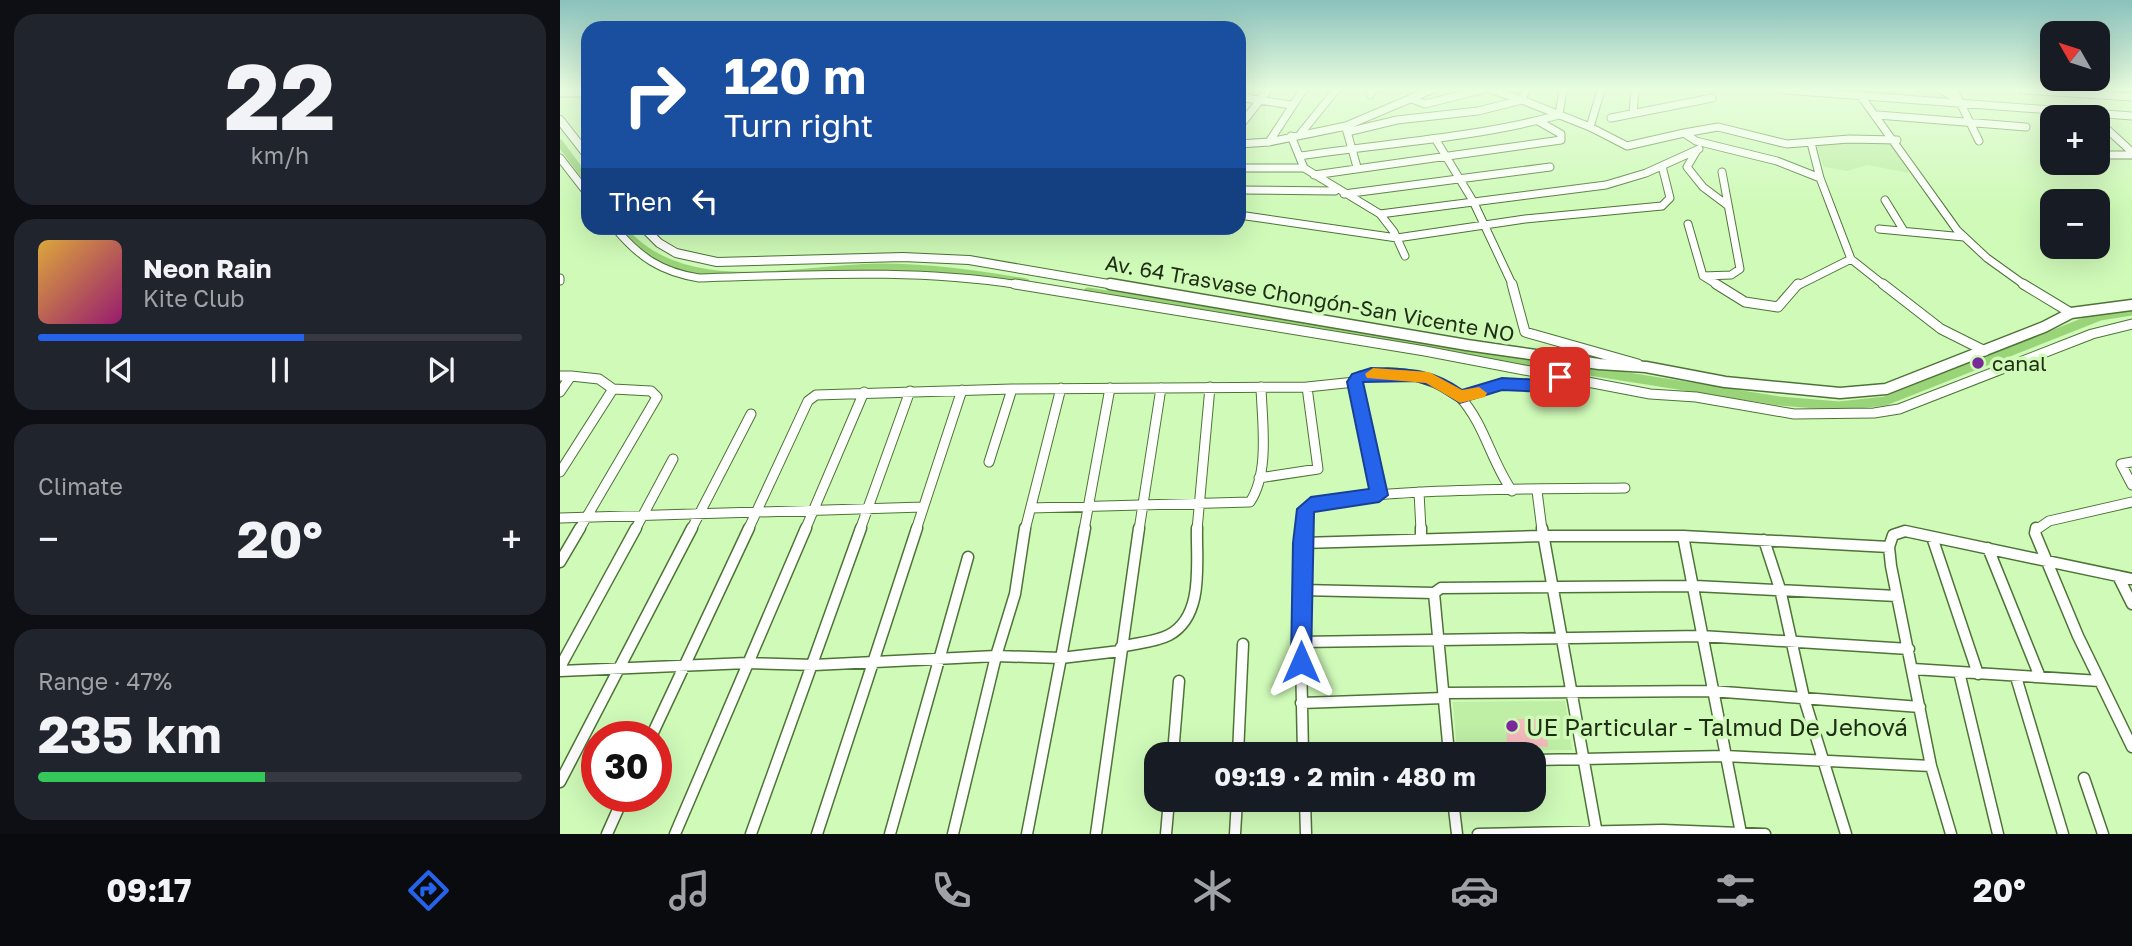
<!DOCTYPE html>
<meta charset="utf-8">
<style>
body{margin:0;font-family:"Golos Text",sans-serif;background:#20242c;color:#f1f3f6;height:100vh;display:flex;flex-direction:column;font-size:26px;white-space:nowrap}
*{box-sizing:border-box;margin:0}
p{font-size:23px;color:#9ea1a6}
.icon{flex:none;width:38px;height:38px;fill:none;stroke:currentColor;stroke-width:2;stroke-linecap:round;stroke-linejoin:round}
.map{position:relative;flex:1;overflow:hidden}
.details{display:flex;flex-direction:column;gap:14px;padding:14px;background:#0d0f14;width:560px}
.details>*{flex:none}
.hud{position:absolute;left:21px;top:21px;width:665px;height:214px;border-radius:21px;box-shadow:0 7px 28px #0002;background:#1a4fa0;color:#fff;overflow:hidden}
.needle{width:46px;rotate:309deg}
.fabs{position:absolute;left:1480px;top:21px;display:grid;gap:14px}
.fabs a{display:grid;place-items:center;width:70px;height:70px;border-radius:14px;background:#171b24;box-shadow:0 7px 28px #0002;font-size:35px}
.speed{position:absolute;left:21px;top:721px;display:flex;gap:14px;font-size:35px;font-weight:700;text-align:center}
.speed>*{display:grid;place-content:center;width:91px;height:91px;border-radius:50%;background:#171b24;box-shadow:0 7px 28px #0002;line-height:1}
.speed .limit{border:10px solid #d22;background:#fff;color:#111}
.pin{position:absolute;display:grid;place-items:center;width:60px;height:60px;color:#fff;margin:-30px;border-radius:14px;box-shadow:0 4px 10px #0006}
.me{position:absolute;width:77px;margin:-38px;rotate:0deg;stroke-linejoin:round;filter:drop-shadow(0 0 5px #0008)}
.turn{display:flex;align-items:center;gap:24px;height:147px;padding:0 28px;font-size:32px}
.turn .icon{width:91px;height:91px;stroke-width:2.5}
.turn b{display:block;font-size:49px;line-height:60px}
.then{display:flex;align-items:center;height:66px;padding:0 28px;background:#0003;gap:14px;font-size:26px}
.big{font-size:52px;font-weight:700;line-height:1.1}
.details .tile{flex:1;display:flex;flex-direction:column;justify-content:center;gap:10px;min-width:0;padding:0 24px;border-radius:21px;background:#20242c}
.details .dial{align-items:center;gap:0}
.dial b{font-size:91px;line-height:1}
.song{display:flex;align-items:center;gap:21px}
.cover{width:84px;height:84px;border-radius:10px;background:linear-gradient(135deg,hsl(40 70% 55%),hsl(320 70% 35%))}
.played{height:7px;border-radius:4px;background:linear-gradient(90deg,#2563eb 55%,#363941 55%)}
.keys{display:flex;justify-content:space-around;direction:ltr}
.heat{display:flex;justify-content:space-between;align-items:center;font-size:38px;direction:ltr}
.charge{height:10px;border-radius:5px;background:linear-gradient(90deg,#34c759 47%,#363941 0)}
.trip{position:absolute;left:584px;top:742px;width:402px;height:70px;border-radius:21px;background:#171b24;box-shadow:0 7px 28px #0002;font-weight:700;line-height:70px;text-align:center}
.tab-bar{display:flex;height:112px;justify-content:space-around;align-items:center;background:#090b0e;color:#9ea1a6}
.tab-bar .icon{width:49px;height:49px}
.tab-bar .active{color:#2563eb}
.tab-bar b{font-size:32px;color:#f1f3f6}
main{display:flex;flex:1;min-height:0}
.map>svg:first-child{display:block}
.built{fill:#bfeea5}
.green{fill:#f4babd}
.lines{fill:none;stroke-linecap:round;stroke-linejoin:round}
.canal-far1{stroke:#9ad478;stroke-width:7}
.canal{stroke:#9ad478;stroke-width:9}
.minor-far2-casing{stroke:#4e7337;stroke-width:9}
.minor-far1-casing{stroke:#4e7337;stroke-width:11}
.minor-casing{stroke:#4e7337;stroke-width:13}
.tertiary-far1-casing{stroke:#4e7337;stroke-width:10}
.tertiary-casing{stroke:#4e7337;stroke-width:13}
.minor-far2{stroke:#fff;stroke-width:7}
.minor-far1{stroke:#fff;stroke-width:9}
.minor{stroke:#fff;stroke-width:10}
.tertiary-far1{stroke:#fff;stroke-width:8}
.tertiary{stroke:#fff;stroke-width:10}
.route{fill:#2563eb;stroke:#184099;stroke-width:2}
.slow{fill:#f59e0b}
.poi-dot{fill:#7a299a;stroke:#cffab8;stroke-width:2.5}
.labels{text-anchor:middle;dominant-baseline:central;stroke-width:7;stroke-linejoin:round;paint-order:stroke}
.street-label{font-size:21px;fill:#1e2d14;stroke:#cffab8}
.poi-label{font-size:21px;fill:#1e2d14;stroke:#cffab8;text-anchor:start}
.near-poi-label{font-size:24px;fill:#1e2d14;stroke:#cffab8;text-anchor:start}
</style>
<main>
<section class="details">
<div class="tile dial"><b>22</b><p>km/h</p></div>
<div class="tile">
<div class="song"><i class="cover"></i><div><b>Neon Rain</b><p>Kite Club</p></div></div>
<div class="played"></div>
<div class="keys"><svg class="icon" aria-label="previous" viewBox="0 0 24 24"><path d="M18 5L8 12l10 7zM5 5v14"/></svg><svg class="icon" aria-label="pause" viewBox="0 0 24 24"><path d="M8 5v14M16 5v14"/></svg><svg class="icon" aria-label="next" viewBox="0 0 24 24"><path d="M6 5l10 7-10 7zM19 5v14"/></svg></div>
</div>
<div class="tile"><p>Climate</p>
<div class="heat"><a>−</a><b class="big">20°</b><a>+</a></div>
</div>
<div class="tile"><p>Range · 47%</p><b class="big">235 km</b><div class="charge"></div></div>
</section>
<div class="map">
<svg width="1572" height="834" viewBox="0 0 1572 834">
<rect width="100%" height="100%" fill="#cffab8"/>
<path class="built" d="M1283,141L1333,142L1349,173L1308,165L1287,171L1264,167L1255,144Z
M1005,701L1012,750L897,751L893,702Z"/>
<path class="green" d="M946,719H986L988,747L947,745Z"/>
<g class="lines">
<path class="canal-far1" d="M0,143L28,181
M62,228C122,302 239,267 322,267C370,267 418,274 466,282"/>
<path class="canal" d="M528,292L1220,401L1279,406L1325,401L1540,316L1572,311"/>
<g class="minor-far2-casing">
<path id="minor-far2" d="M932,90L962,100L966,90
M1225,90L1572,116
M1381,90L1397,99
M1394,90L1419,141
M1463,90L1572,97
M0,93H28
M810,95L813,90
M1300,95L1397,230L1427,258L1466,286
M679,97L731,105
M852,99L865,104L921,90
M1073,113L1075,90
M1318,115L1466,127
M1051,118L1152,98
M1538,121L1572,152
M679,127L708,90
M1030,127L1041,90
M786,128L797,167
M787,132L837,120L918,111L962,100L1030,127L1067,146L1124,133L1136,141L1217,161L1260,178L1291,259L1325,286
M741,133L776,90
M1124,133L1158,127L1227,144L1289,139L1337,140
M731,136L744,168L820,214L834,232L845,256
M876,140L913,201L953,286
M709,142L743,90
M1251,143L1260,178
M679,144L709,142L786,126L871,90
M1136,152L1127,167L1143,187L1167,205
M1538,155H1572
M740,156C827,143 914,138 999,115L1003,90
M0,158L28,194
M679,168H744
M754,175L1001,140V134L978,121
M679,190L775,191
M784,194L990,167
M1325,200L1344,231
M820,214L1046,185L1086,173L1139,149
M679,215L837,238L965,219L1102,206L1110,198L1102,166
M1128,224L1143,276L1159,286
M55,228C79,257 101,272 139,278C249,275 357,268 466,286
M1319,229L1404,237
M1143,276L1171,275L1180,269L1162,172
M0,278V281
M1237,286L1291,259"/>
</g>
<g class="minor-far1-casing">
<path id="minor-far1" d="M455,284L865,351L1090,394L1136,397L1234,414L1314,413L1339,409L1532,334L1572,324
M952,284L965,332L1078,364
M1156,284L1185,302L1218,307L1238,284
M1323,284L1381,329L1425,351
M1463,284L1511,313
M0,376H11L0,392
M11,376L39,379L53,389L91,391L97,397L19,530
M795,382L819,495
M900,397C925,425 931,461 952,491
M429,462L452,389
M1572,462L1561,464L1572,485
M0,472L53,389
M699,478L758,469L747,387
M977,491L982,530
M859,492L861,530
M471,508L690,502C710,472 702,421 701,387
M0,518L363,507
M75,530L113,459
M131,530L191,414
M188,530L248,401L256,395L452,389L747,387L795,382L800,376C836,368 870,376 900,397L942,384L986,386L1000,377
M245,530L304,392
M300,530L350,391
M356,530L402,390
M465,530L501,388
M524,530L550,388
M579,530L601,388
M637,530L650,387
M745,530L746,509C773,487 1016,489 1065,488
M1476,530L1489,521L1572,502"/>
</g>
<g class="minor-casing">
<path id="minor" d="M861,528V539
M982,528L1037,834
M1476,528L1475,533L1518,636L1572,747
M1123,536L1181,833
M1372,537L1418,674
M1204,540L1220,589L1244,698L1286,834
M742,543L982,536H1123L1329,547
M1428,548L1480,677
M0,562L20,528
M1558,576L1572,604
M741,590L874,593
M741,642L1141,636L1349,649
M561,647C576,643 596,642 609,635C645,616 636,561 637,528
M0,667L76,528
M1353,669L1540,681
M0,671L187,663L254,665L436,656L501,658L525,528
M1399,672L1438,834
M1456,677L1503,834
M884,693L1151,691L1360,707
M741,703L884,698
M91,737L189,528
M613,754L619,681
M678,754L683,644
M743,754L740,607L745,528
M889,754L874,593L881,588L1135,586L1337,596
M975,760L1165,756L1371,766
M1524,778L1543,834
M0,782L132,528
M745,800L746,834
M893,800L897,834
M47,834L64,796
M115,834L246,528
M191,834L301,528
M257,834L357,528
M330,834L408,557
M393,834L436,656L455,594L465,528
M467,834L501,658L560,651
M536,834L579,528
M606,834L609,800
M675,834L677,800
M918,834L1103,830L1205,834
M1391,834L1371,766L1331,566L1329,547L1333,535L1345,531L1572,579"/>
</g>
<g class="tertiary-far1-casing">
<path id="tertiary-far1" d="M0,120L28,156
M84,228L99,243L116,253L157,262L343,257L409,260L560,286"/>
</g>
<g class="tertiary-casing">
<path id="tertiary" d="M550,284L907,345L1039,364L1086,367L1165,382L1280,393L1326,389L1484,327L1511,313L1572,305"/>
</g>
<use href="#minor-far2" class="minor-far2"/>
<use href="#minor-far1" class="minor-far1"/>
<use href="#minor" class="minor"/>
<use href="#tertiary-far1" class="tertiary-far1"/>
<use href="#tertiary" class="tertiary"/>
</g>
<linearGradient id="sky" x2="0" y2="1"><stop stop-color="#89c1bb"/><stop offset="0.43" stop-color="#e9fddf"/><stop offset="1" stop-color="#e9fddf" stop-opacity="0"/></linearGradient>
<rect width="1572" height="207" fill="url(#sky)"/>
<path class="route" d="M811,368C848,369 871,368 902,390L942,378L984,380L1000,372L1007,377L986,392L942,390L900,403L873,386L856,381L803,382L828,495L819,502L754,512L751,662L748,669L741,672L734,669L731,662L733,543L737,509L751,497L809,489L787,382L792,374Z"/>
<path class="slow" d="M813,368L869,372L902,390L919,387L927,393L925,397L900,403L866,383L807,378L805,374Z"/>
<g class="poi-dot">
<circle cx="1418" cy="363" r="7"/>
<circle cx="952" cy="726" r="7"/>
</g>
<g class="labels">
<g class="street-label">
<text transform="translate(750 298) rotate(10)">Av. 64 Trasvase Chongón-San Vicente NO</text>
</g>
<g class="poi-label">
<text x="1432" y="363">canal</text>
</g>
<g class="near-poi-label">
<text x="966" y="726">UE Particular - Talmud De Jehová</text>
</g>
</g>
</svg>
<div class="fabs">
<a><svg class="needle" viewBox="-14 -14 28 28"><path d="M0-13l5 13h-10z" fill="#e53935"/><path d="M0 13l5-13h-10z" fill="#9ea1a6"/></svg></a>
<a>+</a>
<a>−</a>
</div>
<div class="speed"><div class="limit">30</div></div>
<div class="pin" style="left:1000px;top:377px;background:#d93025"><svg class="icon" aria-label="arrive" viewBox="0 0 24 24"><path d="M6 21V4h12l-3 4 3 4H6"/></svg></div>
<svg class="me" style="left:741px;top:662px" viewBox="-20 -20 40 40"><path d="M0-17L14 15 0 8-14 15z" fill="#2563eb" stroke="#fff" stroke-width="4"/></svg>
<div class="trip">09:19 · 2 min · 480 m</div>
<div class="hud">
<div class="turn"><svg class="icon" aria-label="right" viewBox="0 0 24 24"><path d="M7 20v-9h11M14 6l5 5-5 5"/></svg><div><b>120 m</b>Turn right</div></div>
<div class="then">Then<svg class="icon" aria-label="left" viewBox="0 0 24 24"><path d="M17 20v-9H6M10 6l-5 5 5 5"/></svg></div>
</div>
</div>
</main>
<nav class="tab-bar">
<b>09:17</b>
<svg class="icon active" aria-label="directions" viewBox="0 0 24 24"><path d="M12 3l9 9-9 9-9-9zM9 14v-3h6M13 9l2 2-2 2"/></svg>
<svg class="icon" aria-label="music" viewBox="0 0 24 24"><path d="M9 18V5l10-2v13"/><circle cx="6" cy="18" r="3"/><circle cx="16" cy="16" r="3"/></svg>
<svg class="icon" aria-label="phone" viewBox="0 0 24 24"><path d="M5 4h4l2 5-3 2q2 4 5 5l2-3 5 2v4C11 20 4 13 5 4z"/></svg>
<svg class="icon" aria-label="climate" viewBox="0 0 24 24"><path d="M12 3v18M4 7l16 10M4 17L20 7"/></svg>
<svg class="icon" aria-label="car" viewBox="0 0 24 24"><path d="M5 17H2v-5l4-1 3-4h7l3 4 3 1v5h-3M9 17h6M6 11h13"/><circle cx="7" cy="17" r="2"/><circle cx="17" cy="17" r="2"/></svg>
<svg class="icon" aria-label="filters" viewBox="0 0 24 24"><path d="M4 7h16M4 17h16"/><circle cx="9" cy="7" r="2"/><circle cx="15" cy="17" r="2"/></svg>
<b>20°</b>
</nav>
